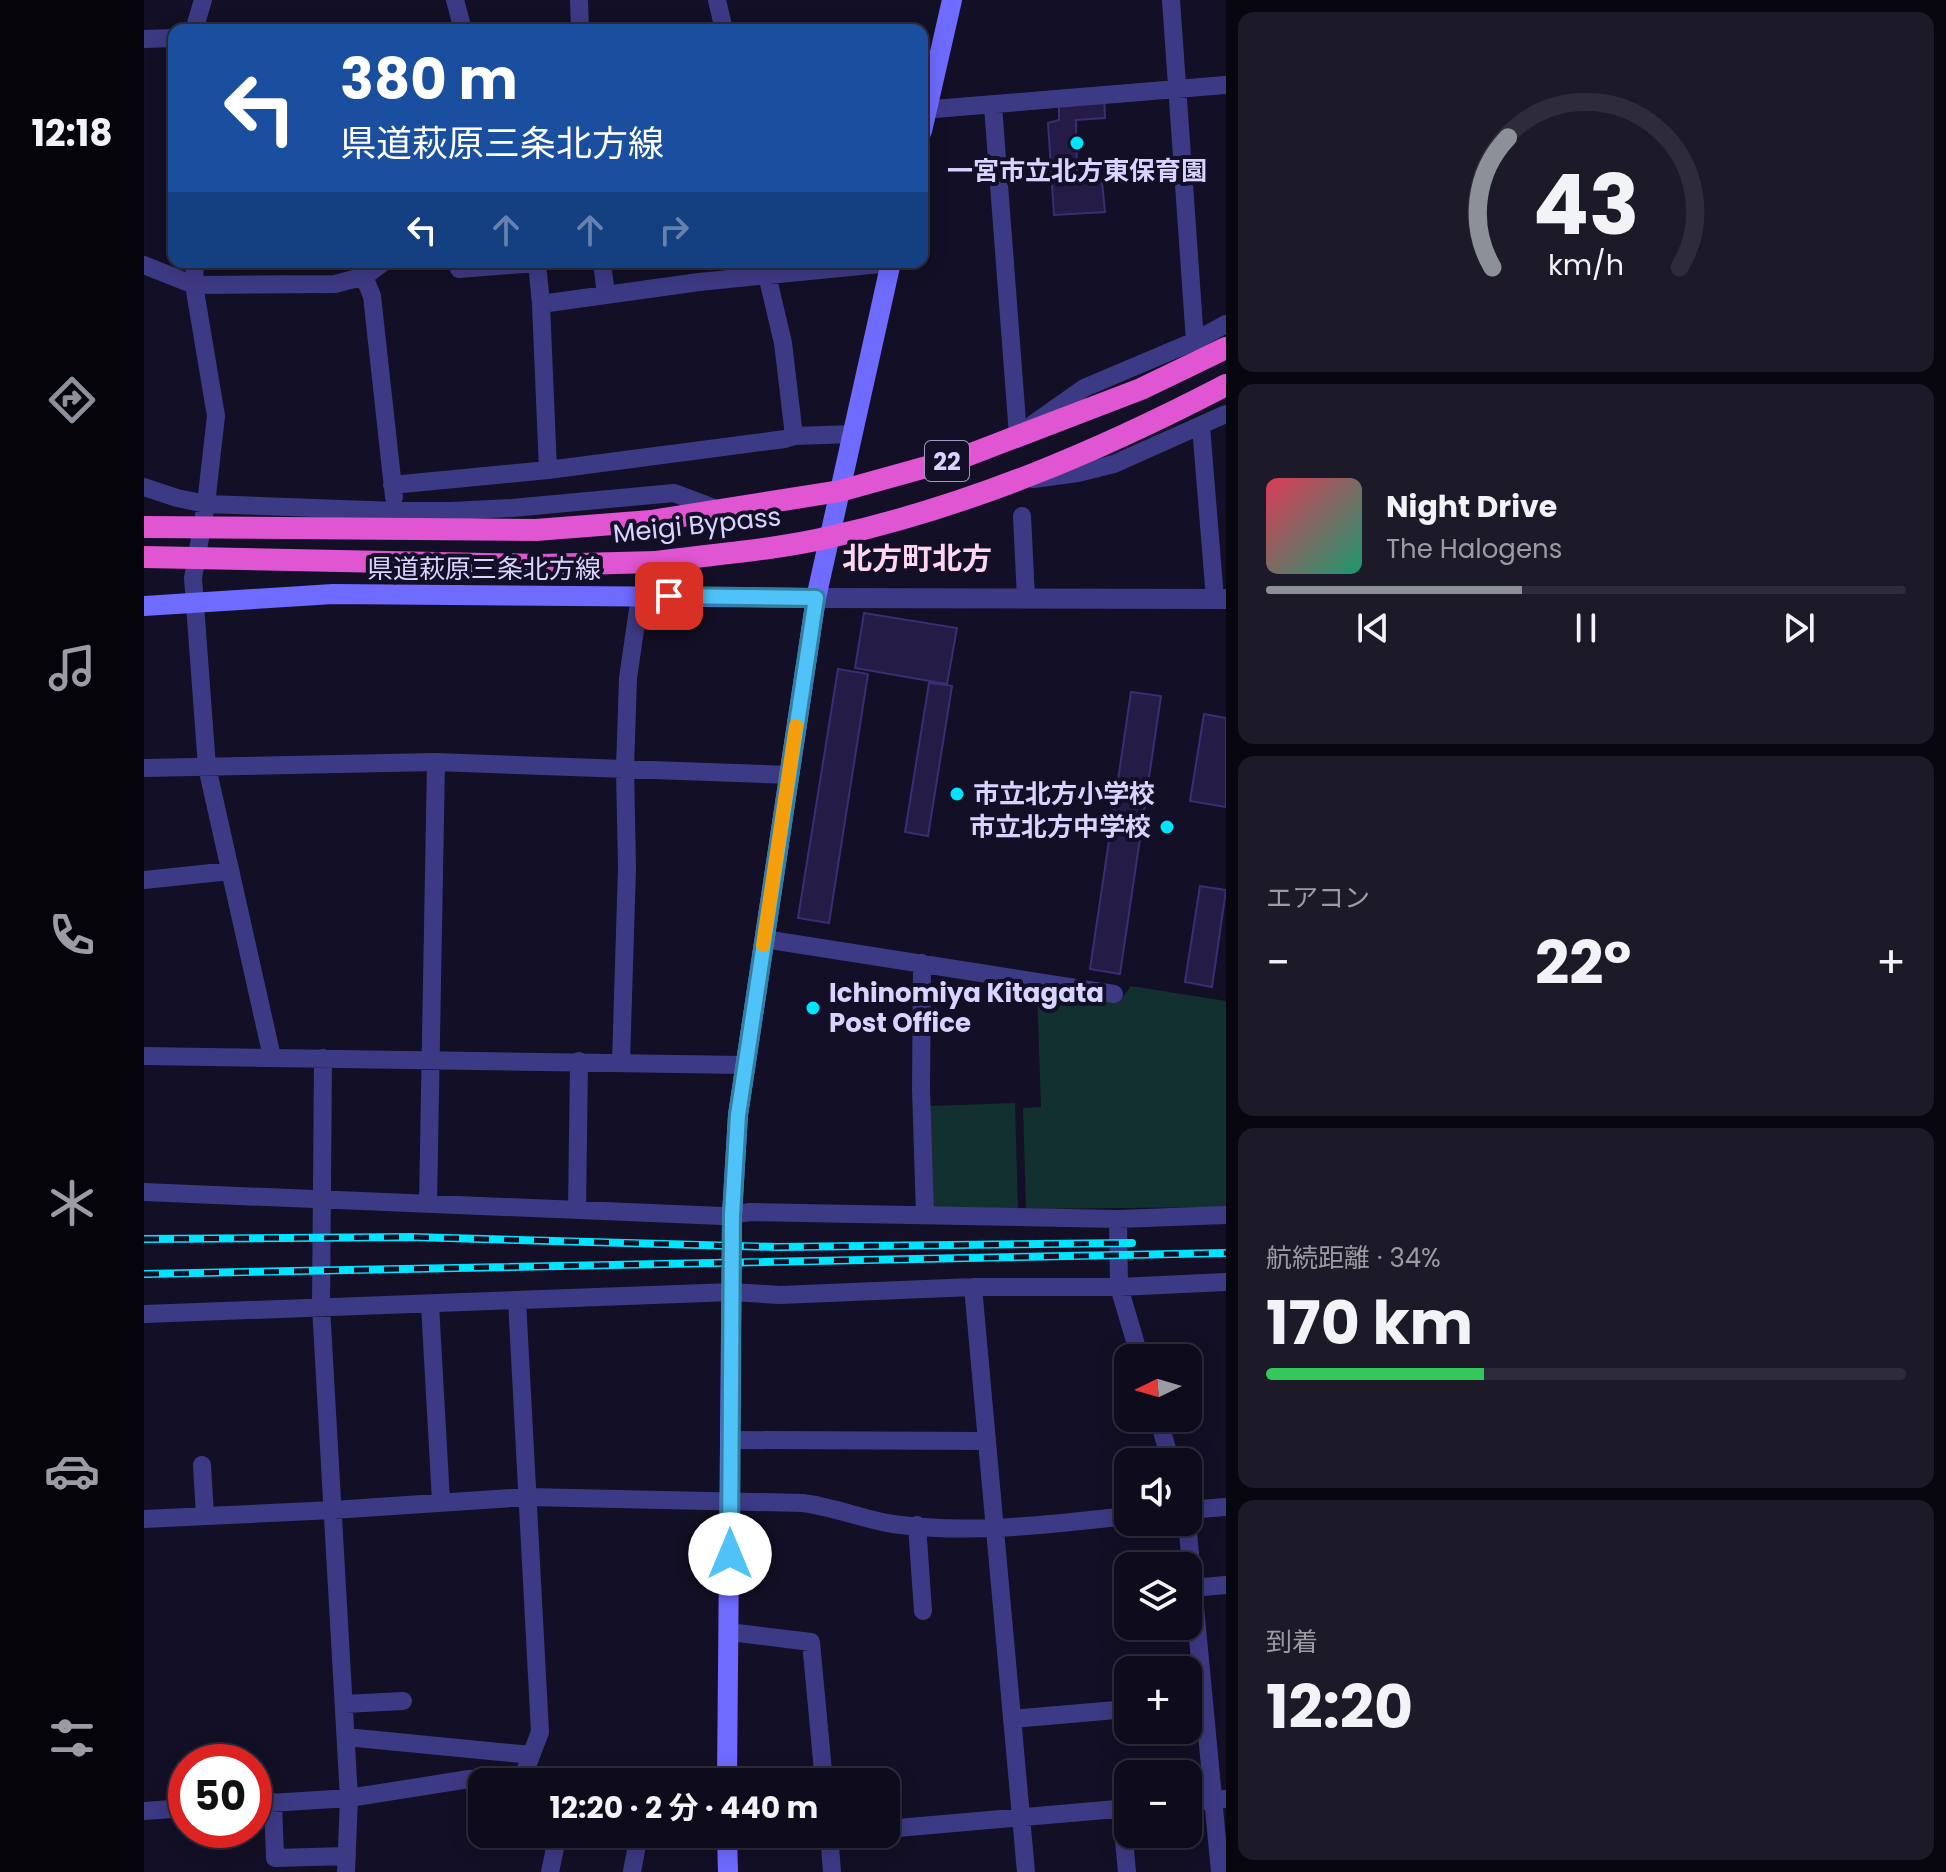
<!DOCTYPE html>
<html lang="ja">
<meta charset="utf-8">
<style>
body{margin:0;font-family:Poppins,"Noto Sans JP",sans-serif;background:#1c1929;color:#f1f3f6;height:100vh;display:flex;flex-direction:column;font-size:30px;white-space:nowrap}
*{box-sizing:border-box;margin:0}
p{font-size:26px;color:#9b9ba3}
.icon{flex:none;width:44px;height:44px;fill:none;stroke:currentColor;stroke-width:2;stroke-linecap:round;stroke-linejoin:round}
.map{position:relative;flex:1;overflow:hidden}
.panel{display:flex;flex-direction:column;gap:12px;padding:12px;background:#08060f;width:720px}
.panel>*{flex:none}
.guide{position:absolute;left:24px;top:24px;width:760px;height:244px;border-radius:16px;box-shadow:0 4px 20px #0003,0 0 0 2px #2e2b3b;background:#1a4fa0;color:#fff;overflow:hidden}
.needle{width:52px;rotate:265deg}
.fabs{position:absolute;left:970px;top:1344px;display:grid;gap:16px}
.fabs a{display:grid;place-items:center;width:88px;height:88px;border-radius:16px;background:#0e0b1c;box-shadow:0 4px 20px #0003,0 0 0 2px #2e2b3b;font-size:40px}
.speed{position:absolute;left:24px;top:1744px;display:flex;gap:16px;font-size:40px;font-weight:700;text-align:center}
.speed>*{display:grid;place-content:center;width:104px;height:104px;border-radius:50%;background:#0e0b1c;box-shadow:0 4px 20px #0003,0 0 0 2px #2e2b3b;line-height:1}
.speed .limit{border:12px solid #d22;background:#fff;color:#111}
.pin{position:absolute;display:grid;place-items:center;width:68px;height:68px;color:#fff;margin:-34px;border-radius:16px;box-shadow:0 4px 12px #0006}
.me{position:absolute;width:88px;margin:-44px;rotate:0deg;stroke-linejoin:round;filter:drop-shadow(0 0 6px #0008)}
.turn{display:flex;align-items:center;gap:28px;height:168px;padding:0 40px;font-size:36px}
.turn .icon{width:104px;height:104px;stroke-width:2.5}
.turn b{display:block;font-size:56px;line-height:68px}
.lanes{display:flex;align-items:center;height:76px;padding:0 40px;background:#0003;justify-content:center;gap:40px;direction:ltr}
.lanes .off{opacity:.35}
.big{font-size:60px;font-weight:700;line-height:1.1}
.panel .widget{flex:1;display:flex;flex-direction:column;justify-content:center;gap:12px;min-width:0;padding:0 28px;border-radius:16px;background:#1c1929}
.panel .dial{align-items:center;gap:0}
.dial svg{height:208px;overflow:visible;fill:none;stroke:#2e2b3b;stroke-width:7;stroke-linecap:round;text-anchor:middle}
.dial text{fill:#f1f3f6;stroke:none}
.song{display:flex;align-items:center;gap:24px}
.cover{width:96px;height:96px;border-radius:12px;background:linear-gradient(135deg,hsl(350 70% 55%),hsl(160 70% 35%))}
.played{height:8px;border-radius:4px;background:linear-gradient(90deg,#8c9099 40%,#2e2b3b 40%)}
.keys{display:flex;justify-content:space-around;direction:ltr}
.heat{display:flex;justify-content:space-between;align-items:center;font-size:44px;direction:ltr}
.charge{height:12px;border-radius:6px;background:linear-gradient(90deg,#34c759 34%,#2e2b3b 0)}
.trip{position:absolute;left:324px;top:1768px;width:432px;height:80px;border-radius:16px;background:#0e0b1c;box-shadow:0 4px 20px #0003,0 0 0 2px #2e2b3b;font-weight:700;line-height:80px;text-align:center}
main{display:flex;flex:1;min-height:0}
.tab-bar{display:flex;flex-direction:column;width:144px;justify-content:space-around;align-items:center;background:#06040b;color:#9b9ba3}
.tab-bar .icon{width:56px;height:56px}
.tab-bar .selected{color:#8c9099}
.tab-bar b{font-size:36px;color:#f1f3f6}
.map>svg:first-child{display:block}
.pitch{fill:#12302f}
.building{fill:#241b47;stroke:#3b2d73;stroke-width:2}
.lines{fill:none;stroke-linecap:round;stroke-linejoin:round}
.minor{stroke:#3d3a85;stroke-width:18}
.tertiary{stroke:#3d3a85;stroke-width:20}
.secondary{stroke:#6f6bff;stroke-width:20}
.trunk{stroke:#e055d1;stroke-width:22}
.rail-casing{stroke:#00e5ff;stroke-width:8}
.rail{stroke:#130f26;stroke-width:5;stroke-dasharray:15;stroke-linecap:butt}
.trunk-bridge{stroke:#e055d1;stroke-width:22}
.route-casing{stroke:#337fa1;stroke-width:20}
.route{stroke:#4fc3f7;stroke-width:14}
.slow{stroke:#f59e0b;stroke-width:14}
.poi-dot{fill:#00e5ff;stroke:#130f26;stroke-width:3}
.labels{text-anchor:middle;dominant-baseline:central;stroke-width:8;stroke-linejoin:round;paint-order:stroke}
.shield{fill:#130f26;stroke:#9e99be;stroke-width:2}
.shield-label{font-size:24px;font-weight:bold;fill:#d9d4ff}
.poi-label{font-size:26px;font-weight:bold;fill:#d9d4ff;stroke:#130f26;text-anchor:start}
.street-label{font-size:26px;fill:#d9d4ff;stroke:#130f26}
.quarter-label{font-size:30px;font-weight:bold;fill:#ffd6f0;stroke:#130f26}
</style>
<main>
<nav class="tab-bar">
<b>12:18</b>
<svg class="icon selected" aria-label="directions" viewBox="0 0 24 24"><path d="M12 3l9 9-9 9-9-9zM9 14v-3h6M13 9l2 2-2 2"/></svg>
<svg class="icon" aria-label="music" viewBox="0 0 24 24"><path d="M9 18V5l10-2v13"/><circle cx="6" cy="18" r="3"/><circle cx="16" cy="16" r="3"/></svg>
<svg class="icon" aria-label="phone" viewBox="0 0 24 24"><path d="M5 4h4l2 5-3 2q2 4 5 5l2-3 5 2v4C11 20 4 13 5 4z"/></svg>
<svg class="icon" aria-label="climate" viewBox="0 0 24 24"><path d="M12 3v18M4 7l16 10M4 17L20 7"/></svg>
<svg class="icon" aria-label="car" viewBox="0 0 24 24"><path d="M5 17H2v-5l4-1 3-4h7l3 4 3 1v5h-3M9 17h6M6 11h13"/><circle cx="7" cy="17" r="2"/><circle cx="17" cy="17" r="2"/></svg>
<svg class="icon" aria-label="filters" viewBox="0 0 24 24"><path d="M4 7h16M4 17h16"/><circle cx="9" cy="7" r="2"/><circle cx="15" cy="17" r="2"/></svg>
</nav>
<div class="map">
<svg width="1082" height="1872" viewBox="0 0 1082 1872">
<rect width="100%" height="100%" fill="#130f26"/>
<path class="pitch" d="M987,986L1082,1001V1207L882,1209L879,1108L897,1107L893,991L975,1002Z
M871,1103L874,1209L787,1208L784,1106Z"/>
<path class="building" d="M960,95L961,118L932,120L933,181L958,182L961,212L910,215L904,123L915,120V99Z
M720,613L813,628L803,684L711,668Z
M694,669L724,674L685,923L654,918Z
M785,683L808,686L784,836L761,832Z
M987,692L1017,696L976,974L946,969Z
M1060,714L1082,718V807L1046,801Z
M1056,886L1082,890L1068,987L1041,982Z"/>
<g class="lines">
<path class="minor" d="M311,0L319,30
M435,0L436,30
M573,0L580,30
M1027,0L1051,341
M50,30L59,0
M0,39L30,38
M849,106L874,435
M778,110L1082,85
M51,262L50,285L72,416L62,504L49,578L63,767L128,1057
M214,262L228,296L250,497
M314,262L315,269L393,263L397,304L404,470
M458,262L462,295
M620,262L639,343L650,436
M0,265L50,285L191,284L221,276L240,262
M397,304L555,282L747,263
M889,424L940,388L1051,341L1082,324
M1057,426L1071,599
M889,479L934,473L970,464L1082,414
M248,485L404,470L641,439L650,436L709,434
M0,487L33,498L62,504L252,511H307L368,508L530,493L575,510
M878,516L882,598
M0,768L292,762L645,775
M0,880L86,871
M620,939L970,994
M778,963L777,1089L781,1215
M0,1056L600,1065
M179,1058L177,1307L205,1798L202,1872
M477,1062L483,868L481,769L484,678L496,596
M0,1192L578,1216L606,1212L974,1219L1082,1215
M284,1204L292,762
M433,1210L435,1061
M974,1219L975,1287L996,1358
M829,1287L882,1872
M373,1300L396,1732L377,1782
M286,1305L297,1501
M0,1314L588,1292L636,1295L829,1287H975L1082,1282
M1014,1418L1027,1462
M587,1440L843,1441
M58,1465L61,1516
M1044,1510L1082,1507
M0,1519L189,1510L383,1497L659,1503C690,1507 718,1519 749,1524C828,1535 906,1524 984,1516
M1043,1522L1076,1872
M773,1525L779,1611
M1049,1588L1082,1585
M586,1632L667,1642L680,1782
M200,1704L259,1701
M868,1719L984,1709
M202,1737L387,1755
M129,1802L131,1858L203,1856
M1044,1802L1082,1799
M110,1804L205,1798L325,1779L341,1778L361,1782
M977,1808L983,1872
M0,1811L42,1808
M742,1829L984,1808
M555,1834L583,1840L689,1834
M685,1834L688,1872
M406,1872L414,1834
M488,1872L495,1834"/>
<path class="tertiary" d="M672,598L1082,599"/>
<path class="secondary" d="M778,131L808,0
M0,606L189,594L672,598
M583,1782L588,1215L594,1115L672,598L747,262
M583,1834L584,1872"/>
<path class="trunk" d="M507,521L696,491L822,456L997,389L1082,348
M512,562C570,554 630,550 686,537C826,506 955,451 1082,385"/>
<g class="rail-casing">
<path id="rail" d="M0,1239L267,1237L633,1247L988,1243
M0,1274L1082,1253"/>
</g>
<use href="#rail" class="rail"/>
<path class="trunk-bridge" d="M0,527L392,530L507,521
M0,557L396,565L512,562"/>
</g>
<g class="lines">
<g class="route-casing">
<path id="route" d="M525,596L672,598L594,1115L588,1215L586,1554"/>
</g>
<use href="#route" class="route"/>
<path class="slow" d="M619,945L652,726"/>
</g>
<g class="poi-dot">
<circle cx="933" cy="143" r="8"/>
<circle cx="813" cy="794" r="8"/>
<circle cx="1023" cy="827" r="8"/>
<circle cx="669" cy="1008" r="8"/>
</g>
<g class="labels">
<rect class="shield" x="781" y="441" width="44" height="40" rx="6"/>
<g class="shield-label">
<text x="803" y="461">22</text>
</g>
<g class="poi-label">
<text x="933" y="171" text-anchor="middle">一宮市立北方東保育園</text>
<text x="829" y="794">市立北方小学校</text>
<text x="1007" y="827" text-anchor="end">市立北方中学校</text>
<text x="685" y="993">Ichinomiya Kitagata<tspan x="685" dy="30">Post Office</tspan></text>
</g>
<g class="street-label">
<text transform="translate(553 525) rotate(-6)">Meigi Bypass</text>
<text x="340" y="569">県道萩原三条北方線</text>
</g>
<g class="quarter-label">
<text x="773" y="558">北方町北方</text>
</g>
</g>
</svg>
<div class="fabs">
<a><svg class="needle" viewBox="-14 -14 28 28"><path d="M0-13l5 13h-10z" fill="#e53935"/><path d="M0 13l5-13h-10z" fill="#9b9ba3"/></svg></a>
<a><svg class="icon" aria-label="sound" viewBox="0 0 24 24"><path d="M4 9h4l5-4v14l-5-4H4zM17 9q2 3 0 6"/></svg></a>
<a><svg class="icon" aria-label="layers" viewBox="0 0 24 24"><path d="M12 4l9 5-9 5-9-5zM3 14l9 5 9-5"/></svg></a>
<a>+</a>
<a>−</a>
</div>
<div class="speed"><div class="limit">50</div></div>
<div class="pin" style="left:525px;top:596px;background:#d93025"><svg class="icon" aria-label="arrive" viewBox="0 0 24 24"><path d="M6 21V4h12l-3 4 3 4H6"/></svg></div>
<svg class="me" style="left:586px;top:1554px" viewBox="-20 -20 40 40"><circle r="19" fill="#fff"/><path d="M0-13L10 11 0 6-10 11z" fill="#4fc3f7"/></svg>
<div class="trip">12:20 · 2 分 · 440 m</div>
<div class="guide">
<div class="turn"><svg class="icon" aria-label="left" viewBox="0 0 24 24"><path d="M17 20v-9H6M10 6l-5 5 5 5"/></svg><div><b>380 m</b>県道萩原三条北方線</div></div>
<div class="lanes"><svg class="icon" aria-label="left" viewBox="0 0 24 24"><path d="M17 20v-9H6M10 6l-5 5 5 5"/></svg><svg class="icon off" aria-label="ahead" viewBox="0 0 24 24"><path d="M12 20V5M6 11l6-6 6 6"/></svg><svg class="icon off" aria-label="ahead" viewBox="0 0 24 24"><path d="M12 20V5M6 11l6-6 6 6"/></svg><svg class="icon off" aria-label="right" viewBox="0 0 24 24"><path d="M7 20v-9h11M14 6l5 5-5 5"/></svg></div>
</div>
</div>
<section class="panel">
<div class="widget dial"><svg viewBox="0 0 100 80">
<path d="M14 69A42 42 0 1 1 86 69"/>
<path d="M14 69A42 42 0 0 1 20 19" stroke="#8c9099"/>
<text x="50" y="56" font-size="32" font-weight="700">43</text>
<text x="50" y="72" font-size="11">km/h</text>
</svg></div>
<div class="widget">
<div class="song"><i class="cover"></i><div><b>Night Drive</b><p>The Halogens</p></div></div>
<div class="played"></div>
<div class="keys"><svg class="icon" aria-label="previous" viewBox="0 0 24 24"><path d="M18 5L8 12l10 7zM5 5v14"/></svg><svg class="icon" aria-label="pause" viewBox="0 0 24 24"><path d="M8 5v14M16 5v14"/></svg><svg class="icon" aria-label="next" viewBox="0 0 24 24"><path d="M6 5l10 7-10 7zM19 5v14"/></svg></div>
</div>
<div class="widget"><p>エアコン</p>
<div class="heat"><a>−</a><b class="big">22°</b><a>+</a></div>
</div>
<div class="widget"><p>航続距離 · 34%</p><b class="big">170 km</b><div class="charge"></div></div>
<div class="widget"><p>到着</p><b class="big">12:20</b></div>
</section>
</main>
